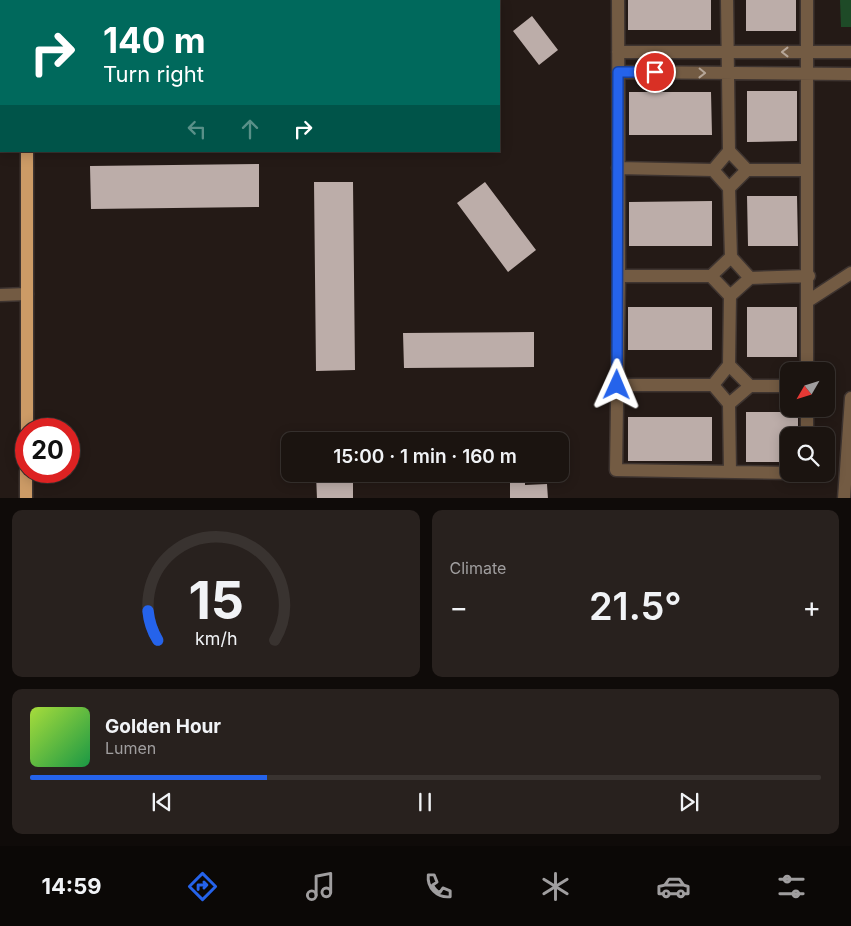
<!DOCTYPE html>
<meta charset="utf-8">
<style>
body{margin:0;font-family:Inter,sans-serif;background:#28211e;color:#f1f3f6;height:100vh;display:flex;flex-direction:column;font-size:19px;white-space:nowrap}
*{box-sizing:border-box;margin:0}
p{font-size:16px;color:#a09e9f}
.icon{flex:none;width:28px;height:28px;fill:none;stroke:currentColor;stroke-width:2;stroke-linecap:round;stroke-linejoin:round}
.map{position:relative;height:498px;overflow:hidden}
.side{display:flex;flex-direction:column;gap:12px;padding:12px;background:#0f0b09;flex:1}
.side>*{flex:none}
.banner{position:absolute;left:0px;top:0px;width:500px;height:152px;box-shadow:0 2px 12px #0003,0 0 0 1px #393330;background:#00695c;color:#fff;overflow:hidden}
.needle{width:32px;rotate:231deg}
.controls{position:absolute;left:780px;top:362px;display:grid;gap:10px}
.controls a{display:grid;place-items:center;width:55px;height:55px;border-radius:10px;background:#1b1410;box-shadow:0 2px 12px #0003,0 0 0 1px #393330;font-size:25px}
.speed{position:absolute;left:15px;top:418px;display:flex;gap:10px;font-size:25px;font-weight:700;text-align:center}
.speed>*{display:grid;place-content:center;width:65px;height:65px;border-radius:50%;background:#1b1410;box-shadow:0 2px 12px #0003,0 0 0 1px #393330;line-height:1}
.speed .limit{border:8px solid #d22;background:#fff;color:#111}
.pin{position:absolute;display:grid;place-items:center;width:42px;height:42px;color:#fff;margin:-21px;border:2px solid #fff;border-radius:50%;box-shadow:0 1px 5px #0007}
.me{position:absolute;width:55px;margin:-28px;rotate:1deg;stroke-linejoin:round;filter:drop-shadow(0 0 4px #0008)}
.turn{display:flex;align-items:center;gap:18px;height:105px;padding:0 20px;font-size:22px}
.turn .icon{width:65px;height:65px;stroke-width:2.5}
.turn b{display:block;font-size:35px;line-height:42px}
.lanes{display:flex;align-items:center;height:48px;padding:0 20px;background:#0003;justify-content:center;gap:25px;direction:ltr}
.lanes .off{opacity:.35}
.big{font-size:38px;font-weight:600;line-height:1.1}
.side .widget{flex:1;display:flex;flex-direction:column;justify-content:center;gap:8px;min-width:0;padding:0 18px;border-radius:10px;background:#28211e}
.side .dial{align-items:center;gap:0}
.dial svg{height:130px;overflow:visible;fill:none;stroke:#393330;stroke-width:7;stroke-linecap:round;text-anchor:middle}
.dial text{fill:#f1f3f6;stroke:none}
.song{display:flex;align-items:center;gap:15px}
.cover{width:60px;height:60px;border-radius:8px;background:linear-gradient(135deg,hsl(80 70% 55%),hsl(140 70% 35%))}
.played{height:5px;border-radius:2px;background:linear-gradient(90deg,#2563eb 30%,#393330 30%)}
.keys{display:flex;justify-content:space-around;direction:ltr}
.heat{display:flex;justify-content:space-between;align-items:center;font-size:28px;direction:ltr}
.side .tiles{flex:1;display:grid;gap:12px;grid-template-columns:1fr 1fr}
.widget:last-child{grid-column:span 2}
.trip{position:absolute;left:281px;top:432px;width:288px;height:50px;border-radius:10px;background:#1b1410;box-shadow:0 2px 12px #0003,0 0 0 1px #393330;font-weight:600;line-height:50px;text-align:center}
.tab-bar{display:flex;height:80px;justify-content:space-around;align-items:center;background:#0b0806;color:#a09e9f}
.tab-bar .icon{width:35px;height:35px}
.tab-bar .selected{color:#2563eb}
.tab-bar b{font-size:22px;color:#f1f3f6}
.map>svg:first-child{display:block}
.green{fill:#1e4a27}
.building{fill:#bcada9}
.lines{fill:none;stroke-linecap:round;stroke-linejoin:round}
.minor-casing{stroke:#3e3430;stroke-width:15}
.major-casing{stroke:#3e3430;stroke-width:15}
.minor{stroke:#735b43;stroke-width:12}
.major{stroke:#cc9b66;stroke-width:12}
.oneway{stroke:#b6a698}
.route-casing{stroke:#184099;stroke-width:12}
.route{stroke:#2563eb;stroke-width:9}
</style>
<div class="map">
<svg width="851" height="499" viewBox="0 0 851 499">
<rect width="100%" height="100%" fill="#241a16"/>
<path class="green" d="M840,0H851V27H841Z"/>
<path class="building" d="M628,0H711V30H628Z
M746,0H796V31H746Z
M532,16L558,50L539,65L513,31Z
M747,91H797V141L747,142Z
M629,92H711L712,135H629Z
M259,164V207L91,209L90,166Z
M314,182H353L355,370L316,371Z
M485,182L536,250L508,272L457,203Z
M747,196H797L798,246H748Z
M712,201V246H629V202Z
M628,307H712V350H628Z
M747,307H797V357H747Z
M534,332V367L404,368L403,333Z
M746,412H798V436H789V462H746Z
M628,417H712V461H628Z
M316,474H436V482L353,483V499H317Z
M459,474H525V485L547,484L548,499H510V483H459Z"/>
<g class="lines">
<g class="minor-casing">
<path id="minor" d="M618,0L619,276L616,470L789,473
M727,0L729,151
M807,0V371
M618,52H851
M618,72L851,74
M618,168L713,170
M747,170L729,188L713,170L729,151L747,170H807
M619,276H711L731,257L729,188
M711,276L730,296L750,278L731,257
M750,278L809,276
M0,295L27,294
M808,301L851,273
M617,385H713L729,365L730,296
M713,385L729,404L730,471
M750,386H789
M729,404L750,386L729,365
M807,409V436
M844,499L851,398"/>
</g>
<g class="major-casing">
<path id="major" d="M26,0V1
M27,429V151
M26,499V471"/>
</g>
<use href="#minor" class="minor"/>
<use href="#major" class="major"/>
</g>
<defs><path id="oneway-chevron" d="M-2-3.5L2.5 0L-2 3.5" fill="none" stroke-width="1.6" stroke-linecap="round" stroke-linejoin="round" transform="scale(1.25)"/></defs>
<g class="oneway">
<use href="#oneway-chevron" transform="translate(785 52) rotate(180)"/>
<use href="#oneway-chevron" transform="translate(702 73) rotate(1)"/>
</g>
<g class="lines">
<g class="route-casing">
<path id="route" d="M617,385L618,72H655"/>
</g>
<use href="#route" class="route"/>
</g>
</svg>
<div class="controls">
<a><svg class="needle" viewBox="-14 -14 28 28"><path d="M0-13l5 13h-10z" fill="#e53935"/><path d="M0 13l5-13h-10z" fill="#a09e9f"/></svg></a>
<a><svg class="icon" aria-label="search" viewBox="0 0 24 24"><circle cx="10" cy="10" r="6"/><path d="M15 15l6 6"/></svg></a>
</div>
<div class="speed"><div class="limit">20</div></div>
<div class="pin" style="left:655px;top:72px;background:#d93025"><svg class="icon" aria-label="arrive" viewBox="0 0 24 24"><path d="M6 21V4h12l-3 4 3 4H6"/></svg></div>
<svg class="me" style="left:617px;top:385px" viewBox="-20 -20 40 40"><path d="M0-17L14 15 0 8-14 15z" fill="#2563eb" stroke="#fff" stroke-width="4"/></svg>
<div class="trip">15:00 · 1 min · 160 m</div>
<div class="banner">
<div class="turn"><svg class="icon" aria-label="right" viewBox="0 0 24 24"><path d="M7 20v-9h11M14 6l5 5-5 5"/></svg><div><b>140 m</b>Turn right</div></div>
<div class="lanes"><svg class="icon off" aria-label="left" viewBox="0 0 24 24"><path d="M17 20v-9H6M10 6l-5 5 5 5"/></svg><svg class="icon off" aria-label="ahead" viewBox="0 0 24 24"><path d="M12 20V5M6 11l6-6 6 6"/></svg><svg class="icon" aria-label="right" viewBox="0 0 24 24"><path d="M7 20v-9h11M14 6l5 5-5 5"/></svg></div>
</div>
</div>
<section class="side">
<div class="tiles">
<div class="widget dial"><svg viewBox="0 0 100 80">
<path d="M14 69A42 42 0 1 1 86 69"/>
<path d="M14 69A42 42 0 0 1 8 51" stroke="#2563eb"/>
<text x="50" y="56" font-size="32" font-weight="700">15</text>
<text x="50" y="72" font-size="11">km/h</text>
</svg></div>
<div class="widget"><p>Climate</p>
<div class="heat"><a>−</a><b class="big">21.5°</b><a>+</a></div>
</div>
<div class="widget">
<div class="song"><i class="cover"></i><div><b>Golden Hour</b><p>Lumen</p></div></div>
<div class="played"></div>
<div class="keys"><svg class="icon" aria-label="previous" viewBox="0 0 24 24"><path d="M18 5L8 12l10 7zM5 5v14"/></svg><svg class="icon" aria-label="pause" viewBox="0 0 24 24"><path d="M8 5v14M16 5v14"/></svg><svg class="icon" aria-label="next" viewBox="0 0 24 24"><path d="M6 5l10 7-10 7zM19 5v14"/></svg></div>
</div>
</div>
</section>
<nav class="tab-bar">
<b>14:59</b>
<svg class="icon selected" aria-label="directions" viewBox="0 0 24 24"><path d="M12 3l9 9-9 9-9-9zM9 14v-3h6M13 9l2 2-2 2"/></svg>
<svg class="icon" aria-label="music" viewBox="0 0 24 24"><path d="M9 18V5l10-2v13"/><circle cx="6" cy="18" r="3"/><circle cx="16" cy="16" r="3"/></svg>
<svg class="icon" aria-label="phone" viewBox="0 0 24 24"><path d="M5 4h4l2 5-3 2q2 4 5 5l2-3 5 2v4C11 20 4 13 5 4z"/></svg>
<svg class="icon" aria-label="climate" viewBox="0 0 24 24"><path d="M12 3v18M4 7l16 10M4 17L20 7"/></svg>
<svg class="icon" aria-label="car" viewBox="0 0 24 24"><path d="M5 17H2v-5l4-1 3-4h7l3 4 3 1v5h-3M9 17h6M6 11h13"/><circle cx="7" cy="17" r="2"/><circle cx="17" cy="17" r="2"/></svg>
<svg class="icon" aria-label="filters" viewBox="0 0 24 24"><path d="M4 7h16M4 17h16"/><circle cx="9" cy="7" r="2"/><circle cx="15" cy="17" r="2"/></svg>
</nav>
